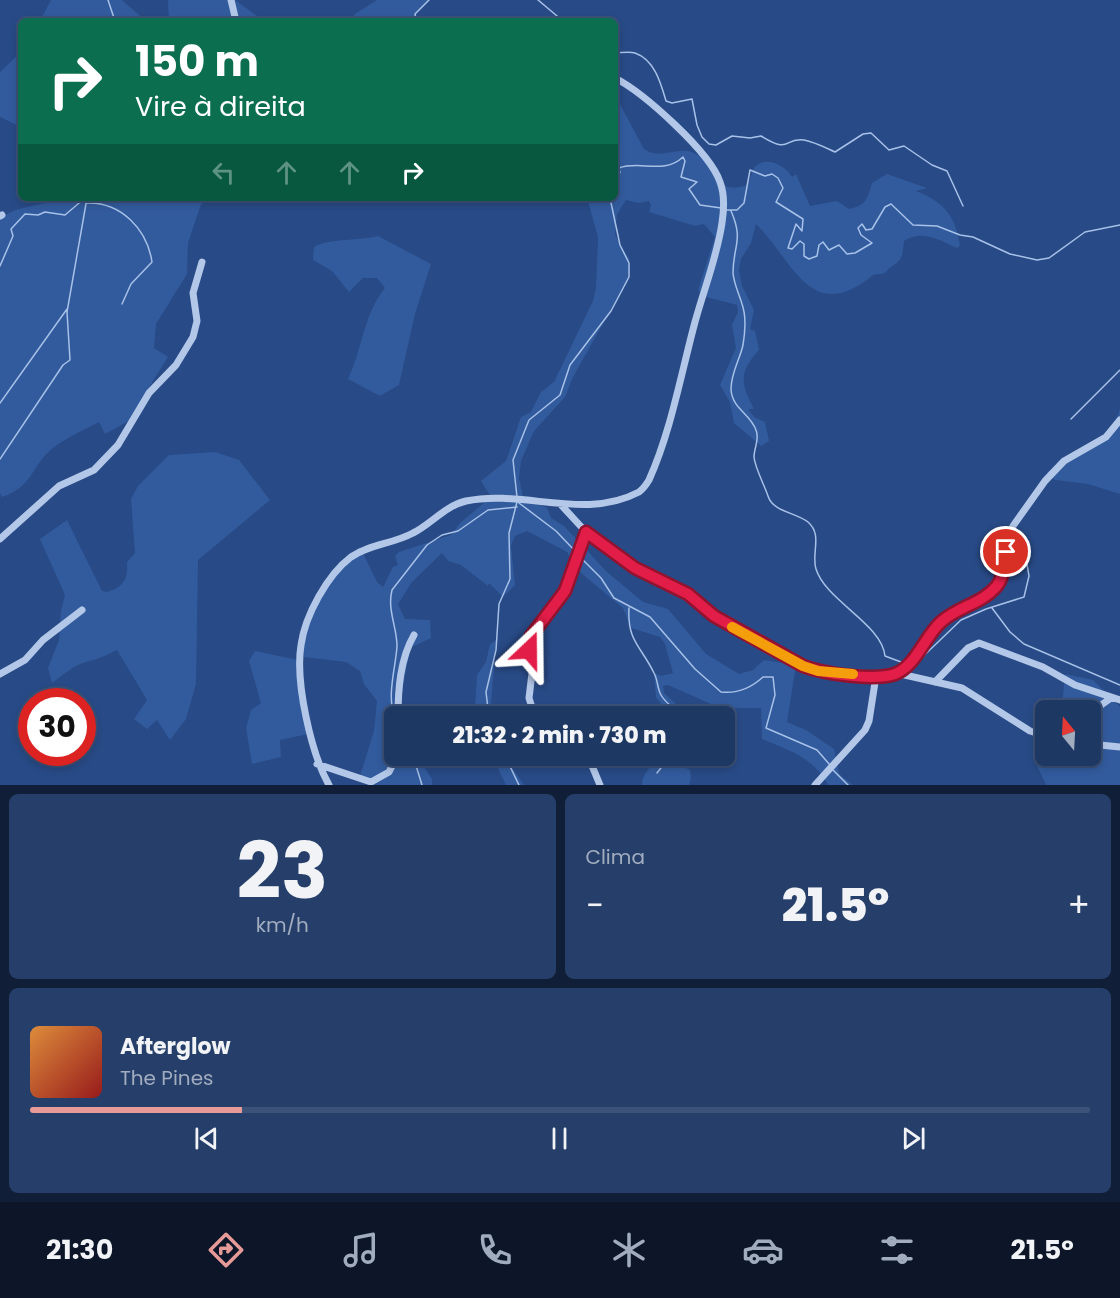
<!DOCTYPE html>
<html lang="pt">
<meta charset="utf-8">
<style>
body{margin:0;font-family:Poppins,sans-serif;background:#263f6a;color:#f1f3f6;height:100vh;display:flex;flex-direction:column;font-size:22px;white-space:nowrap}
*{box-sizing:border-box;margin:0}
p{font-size:20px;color:#a1acbf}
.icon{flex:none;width:33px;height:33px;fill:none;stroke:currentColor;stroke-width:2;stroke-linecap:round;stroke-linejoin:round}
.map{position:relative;height:785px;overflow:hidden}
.sheet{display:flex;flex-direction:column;gap:9px;padding:9px;background:#101f37;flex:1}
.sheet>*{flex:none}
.hud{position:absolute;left:18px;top:18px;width:600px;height:183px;border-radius:9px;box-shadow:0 3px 9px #0003,0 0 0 2px #3c5278;background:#0b6e4f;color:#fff;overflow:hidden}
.needle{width:39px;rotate:342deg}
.fabs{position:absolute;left:1035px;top:700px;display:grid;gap:12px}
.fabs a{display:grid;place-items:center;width:66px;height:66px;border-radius:9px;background:#1e3864;box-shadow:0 3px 9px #0003,0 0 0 2px #3c5278;font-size:30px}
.speed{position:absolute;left:18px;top:688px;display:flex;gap:12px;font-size:30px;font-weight:700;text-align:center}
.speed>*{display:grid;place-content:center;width:78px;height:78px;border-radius:50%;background:#1e3864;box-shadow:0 3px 9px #0003,0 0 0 2px #3c5278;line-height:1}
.speed .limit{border:9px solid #d22;background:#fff;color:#111}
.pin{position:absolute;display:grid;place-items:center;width:51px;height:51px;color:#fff;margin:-26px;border:3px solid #fff;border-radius:50%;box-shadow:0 2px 6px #0007}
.me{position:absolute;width:66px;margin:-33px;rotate:23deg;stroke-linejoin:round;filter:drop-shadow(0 0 4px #0008)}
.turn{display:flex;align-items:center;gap:21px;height:126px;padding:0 18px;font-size:27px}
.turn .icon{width:78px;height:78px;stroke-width:2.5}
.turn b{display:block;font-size:42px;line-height:51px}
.lanes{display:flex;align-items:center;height:57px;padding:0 18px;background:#0003;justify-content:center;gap:30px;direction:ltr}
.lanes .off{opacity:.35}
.big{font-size:45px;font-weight:800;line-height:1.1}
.sheet .card{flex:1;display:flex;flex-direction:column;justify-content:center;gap:9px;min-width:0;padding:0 21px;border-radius:9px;background:#263f6a}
.sheet .dial{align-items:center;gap:0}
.dial b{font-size:78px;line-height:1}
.song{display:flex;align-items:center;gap:18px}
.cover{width:72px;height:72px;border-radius:9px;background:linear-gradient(135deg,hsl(30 70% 55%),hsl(0 70% 35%))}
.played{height:6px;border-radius:3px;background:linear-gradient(90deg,#e69b98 20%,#3c5278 20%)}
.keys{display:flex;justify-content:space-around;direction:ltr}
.heat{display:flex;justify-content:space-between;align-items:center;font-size:33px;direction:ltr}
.sheet .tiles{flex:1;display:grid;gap:9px;grid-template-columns:1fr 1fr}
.card:last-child{grid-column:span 2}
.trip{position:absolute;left:384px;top:706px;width:351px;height:60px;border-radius:9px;background:#1e3864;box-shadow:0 3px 9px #0003,0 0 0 2px #3c5278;font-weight:800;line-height:60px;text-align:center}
.tabs{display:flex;height:96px;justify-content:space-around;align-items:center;background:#0c1628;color:#a1acbf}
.tabs .icon{width:42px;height:42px}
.tabs .on{color:#e69b98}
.tabs b{font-size:27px;color:#f1f3f6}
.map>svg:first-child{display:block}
.green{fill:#325b9d}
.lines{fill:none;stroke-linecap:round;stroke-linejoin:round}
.stream{stroke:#a7c1e8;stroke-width:1.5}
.minor{stroke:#b3c7e8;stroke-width:7}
.route-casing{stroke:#92132f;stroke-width:15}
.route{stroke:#e11d48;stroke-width:10}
.slow{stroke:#f59e0b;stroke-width:10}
</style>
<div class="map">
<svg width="1120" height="785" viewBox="0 0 1120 785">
<rect width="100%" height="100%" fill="#284a86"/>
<path class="green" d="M51,0H122L146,21H40Z
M168,0H235L264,21H169Z
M377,0H430L416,13L417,21H350L355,14Z
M21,52V127L0,117V72Z
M615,95L644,149C661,161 677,145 694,153C719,164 711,197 747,185C751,179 751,172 755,167C766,155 786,166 792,177L796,174L810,206L837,201L849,209C867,205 867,199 872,183L887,174L927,188L916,191C944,202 956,216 960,246L957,248C939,240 922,229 904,241C902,255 904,259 891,267C889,268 886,272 885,273C880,275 876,273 872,276C810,326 793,260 756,224L751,243L741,259L739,270L742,286L754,310L750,329L755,331L759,350C739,372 740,382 754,409H748L754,417L765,422L769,441L761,446L734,423L730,402L720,385L736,348L732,325L738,312L737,305L706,297L698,290L715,237L704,224L695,226L649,212L651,205L649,201L638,203L626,200L617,214L615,235L629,259L628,279L573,377L565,397L534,431L521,461L519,478L523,497L547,508L551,518L564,526L607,572L643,602L668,609L706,654L739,674L753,670L764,660L796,665L787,722L806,730L834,749L839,774L853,785H828C814,758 789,750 762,739L761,708H720L668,685L663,686L664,693L690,717H671L656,697L654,673L661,676L673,673L665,644L660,637L631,628L623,608L581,573L567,552L527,531L515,536L511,546L515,585L503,597L489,583L488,586L461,565L448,561L442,553L412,582L398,604L405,619L430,620L431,638L410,648L400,702L402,717H394V756H417L432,779V785H369L360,776L374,731L377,701L364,684L360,671L346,662L304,657C295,628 335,563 360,547L377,582L383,587L393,567L398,565L395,556L399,552L451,535L460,523L491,497L481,481L506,461L521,417L531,412L541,392L554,382L593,301L596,288L598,237L587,198H615Z
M58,198H206L200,207L188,243L187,274L156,324L154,348L168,357L148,389L136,417L105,434L99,422C84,430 66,438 53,448C31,466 33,487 2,497L0,493V219C18,204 39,208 58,198Z
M378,236L431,264L415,314L399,385L380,396L348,379C362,350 364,313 385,288L377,278H363L349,292L332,271L313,260L314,247C329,238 359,241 378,236Z
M1120,409V494L1088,484L1055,480L1047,472C1076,456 1109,443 1120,409Z
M215,452L239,460L270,500L198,560L196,684L186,719L170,740L157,720L147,729L134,719L147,700L117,650C105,656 98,659 86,662C74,665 62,676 52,683L48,668L59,640L61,610L65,595L40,539L67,520L102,591L107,592C124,587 128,579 127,562L135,553L131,499L138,486L169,455Z
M496,640L490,717H478L475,708L477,675L486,662L490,644Z
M255,651L298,660L313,733L280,740L281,757L252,764L246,728L251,710L261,703L249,661Z
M1065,674L1093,680L1120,707V785H1046L1033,757L1045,751L1046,756H1090V711H1057L1063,696Z
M492,756H504L524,785H506Z
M658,756H676L675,762L690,770L691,778L689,785H642C642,773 652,766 658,756Z"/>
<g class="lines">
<path class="stream" d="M108,0L115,21
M538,0L563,21
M416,21L415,14L429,0
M615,53C621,53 629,51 635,53C655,60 661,84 666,101L672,103L692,99L697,125L702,137L709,144L716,145L732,136L750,138L761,136C792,155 783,137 804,140C815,142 826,148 835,152L863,134L871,133L889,150L904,146L932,165L947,171L963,206
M615,161L620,172L615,184
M619,168C640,160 664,175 683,157L685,161L681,177L697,182L689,189L700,205L721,208
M87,203C121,202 147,229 152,262L131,284L122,304
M726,210H737L744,203L750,170L765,176L772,174L778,178L783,188L776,202L803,219L802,231L796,224L788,248L792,249L800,241L804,244V256L809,259L817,256L819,245L823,242L829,250L839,245L847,254L855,253L872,243L861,235L858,228L862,224L866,230L872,229L885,207L891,204L913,225L937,226L960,235L973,237L1010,254L1037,260L1049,258L1085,232L1120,225
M731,211C744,240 733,246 733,273C734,284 739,294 742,304C746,315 745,333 743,345C740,359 731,373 731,389C732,409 750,413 756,430C760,440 754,447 754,457C755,468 764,484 768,496C773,512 795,512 808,522C823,535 811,553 816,569C826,601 882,624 885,656L901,662
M0,266L13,236L11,229L25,214L38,215L45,212L65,215L85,198
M0,403L67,309
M1071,419L1120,370
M0,459L63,365L70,360L67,312L87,198
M517,497L513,460L529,420L560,395L570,365L611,311L629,277V263L620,245L610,198
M519,503L556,531L576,552
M581,558L601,578L614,598L650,617L695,669L721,692C738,694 751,688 763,677H773L775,695L766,728L817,750L830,765
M629,608C627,641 641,646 654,673C658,680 657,688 661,695C666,704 675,707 679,717
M992,608L1010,632L1024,644L1120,685
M912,667L961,620L986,609L1024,597L1029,576L1022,535
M395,716C386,698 396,666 397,646C397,627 387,610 392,590L427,545L442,535L458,531L488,510L517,507
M489,717L486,692L496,650L499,604L510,579L509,533L517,502
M413,756L422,785
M505,756L519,785
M832,769L848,785
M657,773L670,756"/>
<path class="minor" d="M231,0L236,21
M0,216L2,215
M562,506L586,532L635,568L688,594L714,616L792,661L818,671L890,675L907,666L940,622L987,595L997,585L1002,577L1013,526L1045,481L1064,461L1106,437L1120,420
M0,539L59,486L94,470L118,445L149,393L176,365L193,337L197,321L193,293L202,262
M896,673L962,688L1030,731L1046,736
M0,674L25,660L43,640L82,610
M935,682L968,648L979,643L1043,667L1075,685L1120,700
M1090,713L1111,698
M398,717C398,690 400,659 414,635
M535,717L529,698L533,665L528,642L565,591L586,532
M1090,744L1120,747
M584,756L590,761L600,785
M317,764L371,782L389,772L397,756
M329,785C311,753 295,682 301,645C305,616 327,575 351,557C370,544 393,544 413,533C431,524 445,506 466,501C523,489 584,521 639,492C643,489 646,485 649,480C671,431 681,374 695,322C704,289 717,257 722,223C724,210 725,195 720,182C710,152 644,93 615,78
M815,785L865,730L869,721L876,676"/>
</g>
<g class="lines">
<g class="route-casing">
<path id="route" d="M529,650L531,636L565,591L586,532L635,568L688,594L714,616L803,666C825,674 873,681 895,674C916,666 925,636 941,622C957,607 981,604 996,587C1004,578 1004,564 1006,552"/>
</g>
<use href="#route" class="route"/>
<path class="slow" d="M732,627L803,666L818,671L853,674"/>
</g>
</svg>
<div class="fabs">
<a><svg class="needle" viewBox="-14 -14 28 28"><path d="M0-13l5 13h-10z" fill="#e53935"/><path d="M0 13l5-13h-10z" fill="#a1acbf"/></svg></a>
</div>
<div class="speed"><div class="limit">30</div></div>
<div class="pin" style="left:1006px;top:552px;background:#d93025"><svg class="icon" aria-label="arrive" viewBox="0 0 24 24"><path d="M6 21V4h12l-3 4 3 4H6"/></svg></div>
<svg class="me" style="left:529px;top:650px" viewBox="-20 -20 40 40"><path d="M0-17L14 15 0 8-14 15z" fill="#e11d48" stroke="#fff" stroke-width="4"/></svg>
<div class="trip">21:32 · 2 min · 730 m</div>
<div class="hud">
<div class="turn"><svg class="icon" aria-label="right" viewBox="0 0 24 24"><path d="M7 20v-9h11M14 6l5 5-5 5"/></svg><div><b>150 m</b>Vire à direita</div></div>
<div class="lanes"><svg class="icon off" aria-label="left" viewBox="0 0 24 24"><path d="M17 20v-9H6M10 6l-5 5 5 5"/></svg><svg class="icon off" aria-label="ahead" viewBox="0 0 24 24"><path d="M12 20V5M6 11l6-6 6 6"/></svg><svg class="icon off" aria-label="ahead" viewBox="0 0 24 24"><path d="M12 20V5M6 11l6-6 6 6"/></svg><svg class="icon" aria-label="right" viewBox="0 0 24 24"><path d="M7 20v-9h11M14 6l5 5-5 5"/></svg></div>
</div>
</div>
<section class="sheet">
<div class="tiles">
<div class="card dial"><b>23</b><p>km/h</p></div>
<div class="card"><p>Clima</p>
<div class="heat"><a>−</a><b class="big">21.5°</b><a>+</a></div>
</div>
<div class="card">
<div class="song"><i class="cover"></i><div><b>Afterglow</b><p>The Pines</p></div></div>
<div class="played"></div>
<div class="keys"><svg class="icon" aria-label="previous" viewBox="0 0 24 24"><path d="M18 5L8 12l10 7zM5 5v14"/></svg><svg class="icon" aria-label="pause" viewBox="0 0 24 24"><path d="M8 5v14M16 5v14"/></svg><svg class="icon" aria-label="next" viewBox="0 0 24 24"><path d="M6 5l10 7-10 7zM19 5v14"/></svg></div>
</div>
</div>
</section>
<nav class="tabs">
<b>21:30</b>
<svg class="icon on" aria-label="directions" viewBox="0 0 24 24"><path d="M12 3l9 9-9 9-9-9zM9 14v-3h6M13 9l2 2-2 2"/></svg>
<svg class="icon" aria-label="music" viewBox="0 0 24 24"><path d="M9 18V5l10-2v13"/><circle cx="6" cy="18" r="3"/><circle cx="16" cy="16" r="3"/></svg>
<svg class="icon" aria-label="phone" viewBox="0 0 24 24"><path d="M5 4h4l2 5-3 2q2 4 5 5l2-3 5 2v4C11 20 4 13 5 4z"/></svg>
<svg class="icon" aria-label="climate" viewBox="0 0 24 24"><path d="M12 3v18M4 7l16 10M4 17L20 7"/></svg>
<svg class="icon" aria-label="car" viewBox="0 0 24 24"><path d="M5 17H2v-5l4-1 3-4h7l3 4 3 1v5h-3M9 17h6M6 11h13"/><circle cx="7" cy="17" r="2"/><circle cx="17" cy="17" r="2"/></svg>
<svg class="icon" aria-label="filters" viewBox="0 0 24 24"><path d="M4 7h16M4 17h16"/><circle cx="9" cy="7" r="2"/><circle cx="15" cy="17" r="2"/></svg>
<b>21.5°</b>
</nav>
